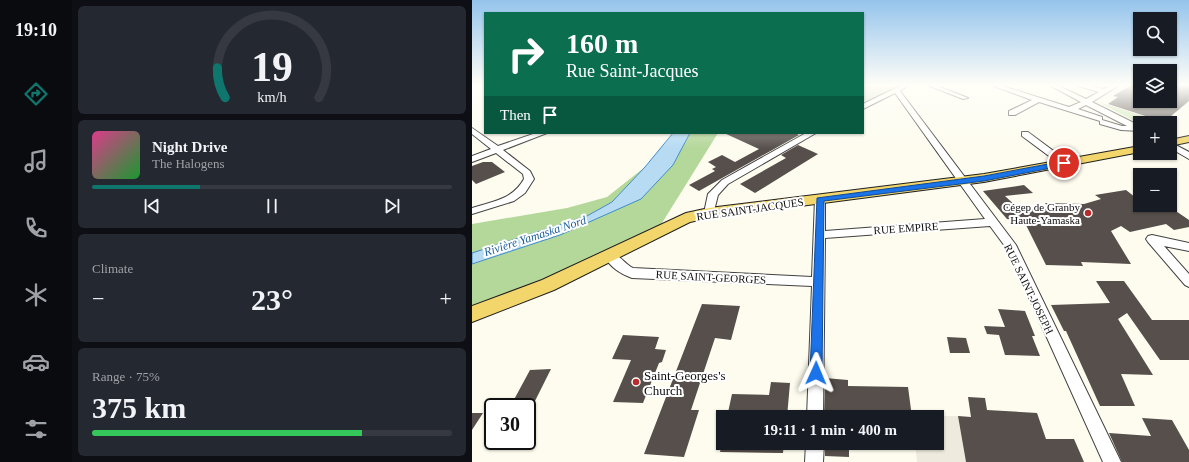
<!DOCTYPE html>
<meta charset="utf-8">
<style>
body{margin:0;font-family:Georgia,serif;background:#242831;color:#f1f3f6;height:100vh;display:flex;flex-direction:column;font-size:15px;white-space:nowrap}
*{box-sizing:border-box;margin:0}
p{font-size:13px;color:#9ea1a6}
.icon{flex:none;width:22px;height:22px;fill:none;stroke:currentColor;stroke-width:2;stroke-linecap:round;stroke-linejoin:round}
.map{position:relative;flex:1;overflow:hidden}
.sheet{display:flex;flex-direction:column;gap:6px;padding:6px;background:#0d0f14;width:400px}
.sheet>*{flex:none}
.guide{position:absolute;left:12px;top:12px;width:380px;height:122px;border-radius:0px;box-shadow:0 1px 3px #0004;background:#0b6e4f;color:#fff;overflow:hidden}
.buttons{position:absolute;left:661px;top:12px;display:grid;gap:8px}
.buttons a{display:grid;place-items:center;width:44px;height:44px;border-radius:0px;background:#171b24;box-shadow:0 1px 3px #0004;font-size:20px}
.speed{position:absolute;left:12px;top:398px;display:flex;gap:8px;font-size:20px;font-weight:700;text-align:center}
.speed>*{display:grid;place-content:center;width:52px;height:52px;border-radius:50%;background:#171b24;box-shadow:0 1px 3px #0004;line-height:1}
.speed .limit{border:2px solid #111;border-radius:6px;background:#fff;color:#111}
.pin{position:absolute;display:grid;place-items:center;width:34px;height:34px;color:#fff;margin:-17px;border:2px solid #fff;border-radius:50%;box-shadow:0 1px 4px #0007}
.me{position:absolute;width:44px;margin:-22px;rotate:1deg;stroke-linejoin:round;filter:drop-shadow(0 0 3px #0008)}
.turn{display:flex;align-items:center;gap:14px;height:84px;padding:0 16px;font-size:18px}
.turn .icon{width:52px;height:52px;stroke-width:2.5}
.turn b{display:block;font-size:28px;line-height:34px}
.then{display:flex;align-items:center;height:38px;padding:0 16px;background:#0003;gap:8px;font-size:15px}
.big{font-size:30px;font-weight:600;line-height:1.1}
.sheet .widget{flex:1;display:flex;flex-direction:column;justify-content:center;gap:6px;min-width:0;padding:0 14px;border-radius:6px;background:#242831}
.sheet .dial{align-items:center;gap:0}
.dial svg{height:104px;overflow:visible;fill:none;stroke:#363941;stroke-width:7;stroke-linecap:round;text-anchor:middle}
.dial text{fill:#f1f3f6;stroke:none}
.song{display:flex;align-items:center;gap:12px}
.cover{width:48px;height:48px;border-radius:6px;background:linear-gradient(135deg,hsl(330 70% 55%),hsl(130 70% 35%))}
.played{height:4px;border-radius:2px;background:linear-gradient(90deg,#0f766e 30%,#363941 30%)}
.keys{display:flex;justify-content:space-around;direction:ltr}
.heat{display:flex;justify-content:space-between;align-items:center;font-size:22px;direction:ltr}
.charge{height:6px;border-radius:3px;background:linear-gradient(90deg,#34c759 75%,#363941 0)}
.trip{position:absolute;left:244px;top:410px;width:228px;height:40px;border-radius:0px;background:#171b24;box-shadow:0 1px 3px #0004;font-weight:600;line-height:40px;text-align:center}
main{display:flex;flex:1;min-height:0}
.menu{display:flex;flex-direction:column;width:72px;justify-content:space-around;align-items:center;background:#090b0e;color:#9ea1a6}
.menu .icon{width:28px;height:28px}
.menu .selected{color:#0f766e}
.menu b{font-size:18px;color:#f1f3f6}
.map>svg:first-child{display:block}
.green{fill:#d0e7ba}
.forest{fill:#b4d79a}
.cemetery{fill:#d5e0c1}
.plaza{fill:#eeebde}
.water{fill:#b6dbf3;stroke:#408dc7}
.building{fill:#564f4b}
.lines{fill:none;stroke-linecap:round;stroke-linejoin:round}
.minor-casing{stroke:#414141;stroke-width:2}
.major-casing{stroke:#1f1f1f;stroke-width:2}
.minor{fill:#fff;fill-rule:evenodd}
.major{fill:#f2d66b;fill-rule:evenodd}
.route{fill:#1a73e8;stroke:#114b97}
.poi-dot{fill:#b82c2e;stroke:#fff;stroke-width:1.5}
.labels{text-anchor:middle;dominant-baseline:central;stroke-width:4;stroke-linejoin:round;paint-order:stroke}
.poi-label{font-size:11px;fill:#0e0e0e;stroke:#fff;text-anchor:end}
.street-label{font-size:11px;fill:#0e0e0e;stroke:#fff}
.water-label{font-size:12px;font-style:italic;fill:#1c5f9b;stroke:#fff}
.near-poi-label{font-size:13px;fill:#0e0e0e;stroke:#fff;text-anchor:start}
</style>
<main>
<nav class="menu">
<b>19:10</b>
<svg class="icon selected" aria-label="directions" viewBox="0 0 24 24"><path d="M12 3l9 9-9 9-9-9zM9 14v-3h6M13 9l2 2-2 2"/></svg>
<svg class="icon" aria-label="music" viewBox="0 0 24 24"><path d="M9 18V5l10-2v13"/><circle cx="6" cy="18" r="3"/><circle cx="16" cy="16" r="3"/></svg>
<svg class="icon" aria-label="phone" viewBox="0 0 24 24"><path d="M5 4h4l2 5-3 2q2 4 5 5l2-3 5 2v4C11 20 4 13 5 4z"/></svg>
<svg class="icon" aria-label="climate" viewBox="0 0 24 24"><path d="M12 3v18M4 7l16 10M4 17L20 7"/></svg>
<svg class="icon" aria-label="car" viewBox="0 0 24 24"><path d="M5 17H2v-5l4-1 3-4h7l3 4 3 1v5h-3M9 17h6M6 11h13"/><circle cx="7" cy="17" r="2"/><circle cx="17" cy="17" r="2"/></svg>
<svg class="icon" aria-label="filters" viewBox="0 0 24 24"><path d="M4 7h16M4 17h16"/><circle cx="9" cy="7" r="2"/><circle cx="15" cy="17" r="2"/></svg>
</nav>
<section class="sheet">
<div class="widget dial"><svg viewBox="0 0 100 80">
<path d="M14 69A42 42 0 1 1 86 69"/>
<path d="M14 69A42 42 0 0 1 8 46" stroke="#0f766e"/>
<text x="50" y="56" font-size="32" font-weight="700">19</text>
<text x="50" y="72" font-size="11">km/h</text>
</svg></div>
<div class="widget">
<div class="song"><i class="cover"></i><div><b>Night Drive</b><p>The Halogens</p></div></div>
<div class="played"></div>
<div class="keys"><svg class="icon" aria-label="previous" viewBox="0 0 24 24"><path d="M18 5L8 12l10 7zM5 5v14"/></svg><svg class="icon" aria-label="pause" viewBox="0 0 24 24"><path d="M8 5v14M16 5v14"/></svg><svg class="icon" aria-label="next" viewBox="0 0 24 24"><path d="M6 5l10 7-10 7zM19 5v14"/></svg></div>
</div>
<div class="widget"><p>Climate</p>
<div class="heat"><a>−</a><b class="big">23°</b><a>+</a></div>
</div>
<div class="widget"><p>Range · 75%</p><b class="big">375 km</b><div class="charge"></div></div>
</section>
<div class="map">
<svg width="717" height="462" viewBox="0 0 717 462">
<rect width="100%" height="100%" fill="#fefcef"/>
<path class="green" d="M626,102L688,121L686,123H668V124Z"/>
<path class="forest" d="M218,133H246L185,231L0,313V264L88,235L201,165Z
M173,167L140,202L115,216L0,253V224L95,208L135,197Z"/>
<path class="cemetery" d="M391,85H434L391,107Z"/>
<path class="plaza" d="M440,416H486L494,462H445L443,443H465V417H440Z"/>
<path class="water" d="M201,133H218L201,165L169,199L88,235L0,264V253L115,216L140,202L173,167Z"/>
<path class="building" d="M659,85H668V101H698V85H717V101L692,122L636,104L646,97L641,96Z
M252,133H323L327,135L227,191L217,185L243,171L240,169L244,167L236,162L250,155L263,162L287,149Z
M326,145L346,154L283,193L268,184L314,158L309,155Z
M11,162H20L33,172L4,184L0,180V166Z
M552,185L561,193L533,196L546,208L578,209L573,203L612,204L629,199L623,195L654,190L668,201V205H695L717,220V227L702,230L694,224L658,232L649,226L639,231L659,264L609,262L611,266L574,265L552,221L535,219L511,191Z
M624,281H652L680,320H717V360H688L655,313L646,319L681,375L649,374L663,406H628L594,331H592L579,305L638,303Z
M230,304L268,306L259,340L243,338L219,410H227L212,457L172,454Z
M526,309L553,311L563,336H560L568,356L533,355L527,335L515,334L512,326L533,327Z
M151,335L187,337L183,349L194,350L190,362L187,363L171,403L141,402L159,360L140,359Z
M475,337L494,338L498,353H478Z
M79,369L60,407H38L58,370Z
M353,378L376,380V386L436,387L440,417H352Z
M299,382L318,383L315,417H255L260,394L297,395Z
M496,397L513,398L515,410L565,413L574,439H602L612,462H494L486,416L499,417Z
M0,413H11L0,430Z
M670,418L700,420L717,450V462H650L637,433L679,436Z
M250,443H312L311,453L248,452Z
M353,443H377V457L353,456Z"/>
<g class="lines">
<g class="minor-casing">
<path id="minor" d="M430,85H437L428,91L544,245L649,462H631L535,249L518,226L353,238L351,417H335L340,286L160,278C149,274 138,267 132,256L134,253C145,250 152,264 161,268L340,277L343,199L348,196L353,199V231L513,219L423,93L391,109V104Z
M455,85H463L496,98L491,99Z
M519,85H527L597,107L609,102L579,86L578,85H585L614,99L627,92L606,86L605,85H614L632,89L640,85H647L646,86L620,102L668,126V131L649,130L628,124V121L567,102L543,115H537V111L560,100ZM614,105L655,126H650L630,120V117L606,109Z
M0,128L26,146L64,133H75L31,150L58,171L62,179L53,193L42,201L0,214V208C21,201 40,200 52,179L51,174L24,153L0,162V156L19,149L0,134Z
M550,132H556L595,161L596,163L595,165H589L550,136Z
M334,133H344L256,184L246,195L241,215H233L232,213L236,194L250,180Z
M698,142L717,152V159L698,148Z
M680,235L717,243V251L692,246L717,274V287L713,285L676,242L674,239L676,236Z
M334,443H352L351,462H333Z"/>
</g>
<g class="major-casing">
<path id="major" d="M717,136V142L698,146V140Z
M668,146V152L512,182L237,218L218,222L82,290L0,322V306L70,280L214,213L237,208L512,174Z"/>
</g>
<use href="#minor" class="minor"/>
<use href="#major" class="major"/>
</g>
<linearGradient id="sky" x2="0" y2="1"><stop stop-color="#94c4ec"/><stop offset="0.57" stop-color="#fffef8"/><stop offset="1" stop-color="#fffef8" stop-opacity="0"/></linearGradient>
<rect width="717" height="149" fill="url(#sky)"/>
<path class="route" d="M592,161H595V165L512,181L352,201L350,373L349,377L344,379L340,377L338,373L345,198L512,176Z"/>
<g class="poi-dot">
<circle cx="616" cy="213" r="4"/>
<circle cx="164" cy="382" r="4"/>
</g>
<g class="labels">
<g class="poi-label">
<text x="608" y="207">Cégep de Granby<tspan x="608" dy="13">Haute-Yamaska</tspan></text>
</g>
<g class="street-label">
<text transform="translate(278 209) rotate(-8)">RUE SAINT-JACQUES</text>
<text transform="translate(434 228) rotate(-4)">RUE EMPIRE</text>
<text transform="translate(239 277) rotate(3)">RUE SAINT-GEORGES</text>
<text transform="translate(557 289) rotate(64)">RUE SAINT-JOSEPH</text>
</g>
<g class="water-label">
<text transform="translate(63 236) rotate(-18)">Rivière Yamaska Nord</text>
</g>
<g class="near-poi-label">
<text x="172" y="375">Saint-Georges's<tspan x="172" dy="15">Church</tspan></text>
</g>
</g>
</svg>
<div class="buttons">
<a><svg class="icon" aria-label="search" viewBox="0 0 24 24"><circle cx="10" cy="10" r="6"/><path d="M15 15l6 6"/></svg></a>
<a><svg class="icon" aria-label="layers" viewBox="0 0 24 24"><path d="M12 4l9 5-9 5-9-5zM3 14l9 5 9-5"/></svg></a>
<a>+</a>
<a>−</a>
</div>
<div class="speed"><div class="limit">30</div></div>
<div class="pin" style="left:592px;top:163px;background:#d93025"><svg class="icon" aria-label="arrive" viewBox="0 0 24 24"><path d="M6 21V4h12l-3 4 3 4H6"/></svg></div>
<svg class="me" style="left:344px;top:373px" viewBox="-20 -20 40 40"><path d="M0-17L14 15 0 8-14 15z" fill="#1a73e8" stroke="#fff" stroke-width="4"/></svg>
<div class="trip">19:11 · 1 min · 400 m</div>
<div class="guide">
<div class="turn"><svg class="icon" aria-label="right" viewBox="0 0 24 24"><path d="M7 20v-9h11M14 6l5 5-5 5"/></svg><div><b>160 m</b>Rue Saint-Jacques</div></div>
<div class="then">Then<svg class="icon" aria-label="arrive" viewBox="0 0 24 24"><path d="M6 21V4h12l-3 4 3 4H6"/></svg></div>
</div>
</div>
</main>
